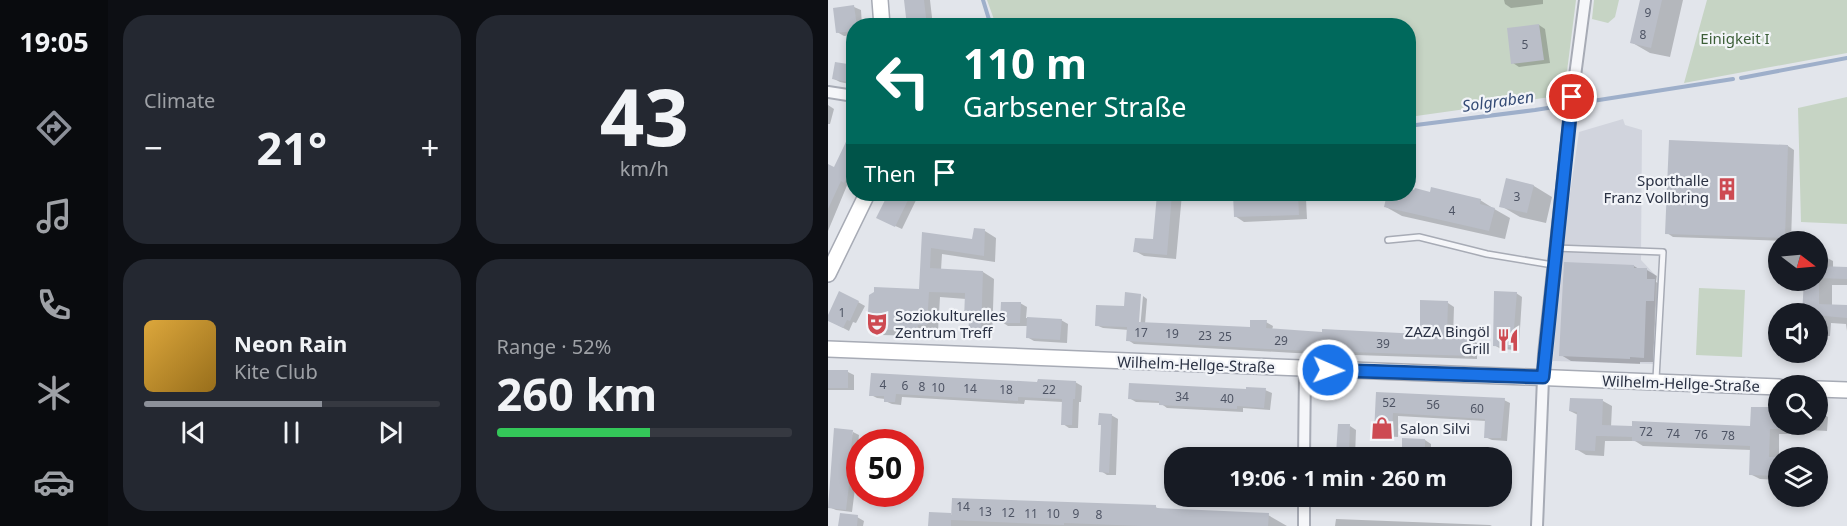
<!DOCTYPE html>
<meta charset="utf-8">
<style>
body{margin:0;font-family:"Noto Sans",sans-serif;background:#242831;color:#f1f3f6;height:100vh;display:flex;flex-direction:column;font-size:22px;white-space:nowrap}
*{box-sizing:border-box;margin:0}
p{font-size:20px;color:#9ea1a6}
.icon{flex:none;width:33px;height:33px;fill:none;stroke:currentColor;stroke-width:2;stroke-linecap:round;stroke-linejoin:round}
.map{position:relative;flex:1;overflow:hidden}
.panel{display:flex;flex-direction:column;gap:15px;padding:15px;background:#0d0f14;width:720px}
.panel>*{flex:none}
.hud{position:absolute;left:18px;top:18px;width:570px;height:183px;border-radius:24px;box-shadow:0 3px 9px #0003;background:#00695c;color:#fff;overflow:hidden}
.needle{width:39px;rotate:106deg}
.controls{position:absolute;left:940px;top:231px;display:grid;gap:12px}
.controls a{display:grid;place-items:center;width:60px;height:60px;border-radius:50%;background:#171b24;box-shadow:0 3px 9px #0003;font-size:30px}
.speed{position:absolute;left:18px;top:429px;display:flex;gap:12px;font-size:30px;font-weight:700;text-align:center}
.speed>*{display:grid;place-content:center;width:78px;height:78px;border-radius:50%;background:#171b24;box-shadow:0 3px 9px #0003;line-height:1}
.speed .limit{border:9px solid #d22;background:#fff;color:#111}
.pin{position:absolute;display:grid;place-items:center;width:51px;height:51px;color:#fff;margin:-26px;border:3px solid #fff;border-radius:50%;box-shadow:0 2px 6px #0007}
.me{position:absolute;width:66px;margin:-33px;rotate:92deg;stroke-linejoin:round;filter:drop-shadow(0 0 4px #0008)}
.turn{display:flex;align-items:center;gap:21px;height:126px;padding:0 18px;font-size:27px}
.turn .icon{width:78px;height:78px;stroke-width:2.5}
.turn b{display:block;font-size:42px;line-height:51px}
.then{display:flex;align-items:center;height:57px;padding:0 18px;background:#0003;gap:12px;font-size:22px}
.big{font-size:45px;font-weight:700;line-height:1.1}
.panel .tile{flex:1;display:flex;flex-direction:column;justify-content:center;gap:9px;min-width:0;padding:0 21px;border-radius:24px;background:#242831}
.panel .dial{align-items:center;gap:0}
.dial b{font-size:78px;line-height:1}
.song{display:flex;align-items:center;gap:18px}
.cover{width:72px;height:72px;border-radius:9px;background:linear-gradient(135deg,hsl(40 70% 55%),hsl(40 70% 35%))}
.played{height:6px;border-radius:3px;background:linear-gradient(90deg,#8c9099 60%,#363941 60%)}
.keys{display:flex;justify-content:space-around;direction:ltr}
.heat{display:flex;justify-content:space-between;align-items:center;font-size:33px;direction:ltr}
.charge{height:9px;border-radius:4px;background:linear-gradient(90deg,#34c759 52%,#363941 0)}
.panel .tiles{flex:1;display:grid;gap:15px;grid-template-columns:repeat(2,1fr)}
.trip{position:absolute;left:336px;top:447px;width:348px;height:60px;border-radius:24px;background:#171b24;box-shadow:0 3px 9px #0003;font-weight:700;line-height:60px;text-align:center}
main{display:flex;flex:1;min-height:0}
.tab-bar{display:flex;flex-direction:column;width:108px;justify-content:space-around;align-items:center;background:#090b0e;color:#9ea1a6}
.tab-bar .icon{width:42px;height:42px}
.tab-bar .current{color:#8c9099}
.tab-bar b{font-size:27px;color:#f1f3f6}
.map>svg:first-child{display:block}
.built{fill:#d1d4dd}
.green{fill:#c6d4c4}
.shadow{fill:#0003}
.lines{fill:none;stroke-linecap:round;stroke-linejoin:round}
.stream{stroke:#9eafca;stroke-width:4}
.building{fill:#babec8}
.service-casing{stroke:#a7abb5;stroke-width:8}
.minor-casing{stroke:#a7abb5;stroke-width:14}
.secondary-casing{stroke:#a7abb5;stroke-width:18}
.service{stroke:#f5f6f9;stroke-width:5}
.minor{stroke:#f5f6f9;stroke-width:10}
.secondary{stroke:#fff;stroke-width:15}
.route-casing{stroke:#114b97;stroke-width:15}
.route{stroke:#1a73e8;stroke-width:10}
.labels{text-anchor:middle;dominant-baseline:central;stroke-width:4.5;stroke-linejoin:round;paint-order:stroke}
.number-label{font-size:12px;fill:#4e5464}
.park-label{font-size:15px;fill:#3c5e38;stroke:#f2f4f8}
.poi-label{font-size:15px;fill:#2a3143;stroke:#f2f4f8;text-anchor:end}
.street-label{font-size:15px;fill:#2a3143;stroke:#f2f4f8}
.water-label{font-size:16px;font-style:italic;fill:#354c76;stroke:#f2f4f8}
</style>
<main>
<nav class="tab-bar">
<b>19:05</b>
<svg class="icon current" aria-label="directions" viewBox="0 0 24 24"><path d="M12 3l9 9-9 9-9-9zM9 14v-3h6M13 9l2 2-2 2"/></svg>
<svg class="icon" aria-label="music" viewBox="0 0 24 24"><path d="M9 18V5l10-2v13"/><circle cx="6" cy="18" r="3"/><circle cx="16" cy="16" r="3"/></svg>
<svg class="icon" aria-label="phone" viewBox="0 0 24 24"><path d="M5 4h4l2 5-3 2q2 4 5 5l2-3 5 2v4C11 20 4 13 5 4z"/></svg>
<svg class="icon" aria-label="climate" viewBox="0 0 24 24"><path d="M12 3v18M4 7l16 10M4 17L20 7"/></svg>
<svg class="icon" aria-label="car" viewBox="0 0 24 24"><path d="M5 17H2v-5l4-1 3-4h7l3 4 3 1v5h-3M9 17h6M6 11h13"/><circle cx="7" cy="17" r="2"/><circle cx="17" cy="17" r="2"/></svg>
</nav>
<section class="panel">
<div class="tiles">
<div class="tile"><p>Climate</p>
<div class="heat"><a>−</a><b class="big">21°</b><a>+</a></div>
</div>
<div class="tile dial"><b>43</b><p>km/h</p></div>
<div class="tile">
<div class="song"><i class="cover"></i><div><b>Neon Rain</b><p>Kite Club</p></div></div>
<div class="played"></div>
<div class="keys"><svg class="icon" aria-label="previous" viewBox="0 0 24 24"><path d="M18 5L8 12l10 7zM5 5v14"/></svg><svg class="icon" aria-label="pause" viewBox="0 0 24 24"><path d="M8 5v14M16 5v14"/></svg><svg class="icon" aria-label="next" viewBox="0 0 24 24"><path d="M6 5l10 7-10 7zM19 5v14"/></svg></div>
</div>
<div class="tile"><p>Range · 52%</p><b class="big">260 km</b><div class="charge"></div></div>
</div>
</section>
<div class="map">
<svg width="1019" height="526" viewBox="0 0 1019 526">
<rect width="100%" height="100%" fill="#e2e5eb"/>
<path class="built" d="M795,119L797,125L814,130L813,260L828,276L825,364L725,361L732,262L751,132Z"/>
<path class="green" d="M159,0H748L736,95L581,117L580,26L168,25Z
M766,0H791L787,17L780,23L764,19Z
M879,0H1019V53L856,83Z
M1019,97V224L973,222L970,108Z
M871,288L917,290L914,357L868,355Z"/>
<path class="shadow" d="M77,0H102L105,26H80Z
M676,0H715V4L683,8L677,4Z
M813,0H855L842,57L822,53L803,42Z
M26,7L33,10L34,26H26V35L16,36L9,32Z
M711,25L717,29L722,63L691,67L685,63Z
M26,67V85L12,82L6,79Z
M0,105L6,109L2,124H0Z
M22,112L26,113V130L19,127Z
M960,146L966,150L963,241L845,237L839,233Z
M26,148V181L23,185L20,183L0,231V170L7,169Z
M679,180L706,186L724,197L718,223L692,217L673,206Z
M603,193L652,200L668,210L682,218L677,239L574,216L558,207L561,194Z
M62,194H91L74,229L50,218Z
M142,194H167L166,198Z
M330,194H354L348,259L316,256L307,251L326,241Z
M470,194L478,199L479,219L416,222L407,216V196Z
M147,230L157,231L168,238L167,262L114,254L113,270L155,272L166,279L164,339H153L142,332L138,299L112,297L110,331L101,330L100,336L52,335L41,328L93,290L96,233L145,241Z
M990,253L1005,261V268L1019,269V285H1004V306L1019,307V297V331L1018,324L1003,323L1002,336H990Z
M806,266L811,269L819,270L829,276L828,282L836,286V306L828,305L825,362H812V364L743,361L733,355Z
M688,293L694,297L691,345L688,350L673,349L666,345Z
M299,294L314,296H312L309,329H312L315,296L319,299L317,324L423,329L424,321L438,322L445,326L444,330L496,333V330L594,335V301L620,303L626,307L625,338L642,339L649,343V359L467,353L306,344L300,340L301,330L275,328L268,325L269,307L298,308Z
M30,302L37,306L28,323L25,322L21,331L0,320Z
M192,303L199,307L198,318L233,320L240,324L239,343L206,341L199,337L200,326H180L174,322Z
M0,372H20L26,375V390H0Z
M247,382L254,386L253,402H251L250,428H241L235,424V402L197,400L196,404L74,397L73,405L64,404L57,401V399L49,398L43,395Z
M437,390L444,393L442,410L415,408V412L339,408L332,403L308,402L301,398Z
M550,394L676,400L682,403L679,441L664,440L657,437L658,421L570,416V437L554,436L548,433Z
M775,401L784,406L783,427H924L951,409V424H990V411L1000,417L999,431L962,429V434H951V480L932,479L922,474L923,450L815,446L807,441H777L776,456L758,455L748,449L750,415L742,411Z
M283,415L290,419L288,475H279L273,471Z
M522,426L528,430L527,457H516L510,453Z
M25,432L31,435L28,463L30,465L24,512L8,510L1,507Z
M597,440L603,444V452L582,451L576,447Z
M327,507L332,509L440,515L459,526H102V514L125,515Z
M29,517L36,521L35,526H11Z
M508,519L662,525L664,526H507Z"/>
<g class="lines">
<path class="stream" d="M155,0L163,26
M913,78L1019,58
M580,126L707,110L905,79"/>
</g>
<path class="building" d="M76,0H96L99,26H79Z
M812,0H834L823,48L802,43Z
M26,5L29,26H26V31L8,33L5,8Z
M711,24L716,60L683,64L679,28Z
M7,62L26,65V83L4,79Z
M26,125V163L16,183L13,181L0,209V164L6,167Z
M841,140L960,145L957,238L837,234Z
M678,178L706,185L699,213L671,207Z
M603,187L653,199L652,204L667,208L661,231L556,207L559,194H580V188L586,190L587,188L602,192Z
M60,194H83L67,227L48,218Z
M329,194H344L339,255L305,252L307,238L325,239Z
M405,194H470L471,215L406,217Z
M146,228L157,229L156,256L103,248L102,268L155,271L153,334L140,333L141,322L136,320L137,293L101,292L99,325H90L89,331L39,329L41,295L46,292V287L91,289L94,232L144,239Z
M736,262L806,265V268H819V279H827L826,301H818L816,358L802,357V359L731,356Z
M990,266L1019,267V279L990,278Z
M976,280H991V304L1019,305V318L974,314Z
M11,291L31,301L22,321L19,320L15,328L0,321V315Z
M666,291L689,292L685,341L682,347L665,346Z
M297,292L313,294L311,322L422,327V320H439L438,328L494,332V329L592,334V300L620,301L619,336L643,337V356L459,350L298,341L299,327L267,326L268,305L296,306Z
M173,302H193L192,323H172Z
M199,317L234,319L232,340L198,338Z
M0,370H20V388H0Z
M43,373L209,382L210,379L248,381L247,399H245L244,425H233L234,399L190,397V401L68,394L67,402H56V396H41Z
M301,383L418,389V387L438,388L436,408L409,406V409L331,405V401L300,399Z
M548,392L677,398L673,438H656L657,419L565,413L564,434L546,433Z
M742,398L775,399L774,425L804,426V421L922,426L923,407H951V429H942L941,457H951V476L921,475L922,446L804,441V437L773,436H768L767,451L747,450L749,412L741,411Z
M271,413L284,414L281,473L271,472L273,425H270Z
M510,424H522L521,455L508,454Z
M6,428L25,430L22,459L24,460L18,510L0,508Z
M574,438L597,439V449L574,448Z
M124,498L328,505V508L441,513L440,526H314L236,523V525L123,520V526H100L101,512L123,513V518Z
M12,513L30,515L29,526H10Z"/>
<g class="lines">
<g class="service-casing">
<path id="service" d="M560,240L591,237L659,254L725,265
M727,248L835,252L828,379"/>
</g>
<g class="minor-casing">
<path id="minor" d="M0,92L26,96
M476,458L477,369
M476,526V496
M709,526L716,354L742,114L757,0"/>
</g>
<g class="secondary-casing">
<path id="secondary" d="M52,0L54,26
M0,274L39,194
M0,349L951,387
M990,389L1019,390"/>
</g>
<use href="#service" class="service"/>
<use href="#minor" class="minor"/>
<use href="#secondary" class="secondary"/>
</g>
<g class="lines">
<g class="route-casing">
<path id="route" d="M500,370L715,377L744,97"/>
</g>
<use href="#route" class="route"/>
</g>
<defs>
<g id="building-bare" transform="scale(1.8)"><path d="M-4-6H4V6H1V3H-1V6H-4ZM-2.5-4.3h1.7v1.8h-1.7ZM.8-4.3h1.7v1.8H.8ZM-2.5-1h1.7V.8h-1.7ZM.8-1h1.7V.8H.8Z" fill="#cd4a52" stroke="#f2f4f8" stroke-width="2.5" paint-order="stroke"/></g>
<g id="theatre-bare" transform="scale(1.8)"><path d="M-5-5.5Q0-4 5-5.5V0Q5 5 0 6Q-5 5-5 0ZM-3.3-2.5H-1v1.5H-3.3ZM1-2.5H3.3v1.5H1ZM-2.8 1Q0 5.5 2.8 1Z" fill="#cd4a52" stroke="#f2f4f8" stroke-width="2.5" paint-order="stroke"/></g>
<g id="restaurant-bare" transform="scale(1.8)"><path d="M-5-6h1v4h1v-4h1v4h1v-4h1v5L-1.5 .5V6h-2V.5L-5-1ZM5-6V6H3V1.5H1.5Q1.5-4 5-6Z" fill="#cd4a52" stroke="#f2f4f8" stroke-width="2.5" paint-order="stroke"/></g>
<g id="shop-bare" transform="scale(1.8)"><path d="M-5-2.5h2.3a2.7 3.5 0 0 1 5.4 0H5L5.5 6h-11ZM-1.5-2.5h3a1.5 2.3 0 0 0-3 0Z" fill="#cd4a52" stroke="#f2f4f8" stroke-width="2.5" paint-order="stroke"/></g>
</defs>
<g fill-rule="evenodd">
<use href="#building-bare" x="899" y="189"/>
<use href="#theatre-bare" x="49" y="324"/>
<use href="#restaurant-bare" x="680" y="340"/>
<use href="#shop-bare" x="554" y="428"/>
</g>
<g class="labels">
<g class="number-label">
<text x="820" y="12">9</text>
<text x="815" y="34">8</text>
<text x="697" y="44">5</text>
<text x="689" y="196">3</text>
<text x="624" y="210">4</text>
<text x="14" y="312">1</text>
<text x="313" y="332">17</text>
<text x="344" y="333">19</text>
<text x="377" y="335">23</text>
<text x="397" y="336">25</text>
<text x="453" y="340">29</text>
<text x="555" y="343">39</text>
<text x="55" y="384">4</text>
<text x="77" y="385">6</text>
<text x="94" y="386">8</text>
<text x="110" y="387">10</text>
<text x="142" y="388">14</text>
<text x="178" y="389">18</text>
<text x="221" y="389">22</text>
<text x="354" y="396">34</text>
<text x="399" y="398">40</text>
<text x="561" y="402">52</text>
<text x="605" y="404">56</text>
<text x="649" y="408">60</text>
<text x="818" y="431">72</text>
<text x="845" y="433">74</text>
<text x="873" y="434">76</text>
<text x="900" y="435">78</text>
<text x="135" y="506">14</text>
<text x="157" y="511">13</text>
<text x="180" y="512">12</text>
<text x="203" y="513">11</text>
<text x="225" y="513">10</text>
<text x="248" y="513">9</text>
<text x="271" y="514">8</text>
</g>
<g class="park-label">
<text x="907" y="38">Einigkeit I</text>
</g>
<g class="poi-label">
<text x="881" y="180">Sporthalle<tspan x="881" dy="17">Franz Vollbring</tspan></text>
<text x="67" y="315" text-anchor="start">Soziokulturelles<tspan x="67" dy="17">Zentrum Treff</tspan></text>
<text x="662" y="331">ZAZA Bingöl<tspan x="662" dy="17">Grill</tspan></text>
<text x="572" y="428" text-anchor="start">Salon Silvi</text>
</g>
<g class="street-label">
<text transform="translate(368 364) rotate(2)">Wilhelm-Hellge-Straße</text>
<text transform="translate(853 383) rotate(2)">Wilhelm-Hellge-Straße</text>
</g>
<g class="water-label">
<text transform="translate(670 101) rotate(-8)">Solgraben</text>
</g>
</g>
</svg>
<div class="controls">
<a><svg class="needle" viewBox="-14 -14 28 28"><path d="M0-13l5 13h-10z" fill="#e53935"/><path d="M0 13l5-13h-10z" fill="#9ea1a6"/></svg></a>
<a><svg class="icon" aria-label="sound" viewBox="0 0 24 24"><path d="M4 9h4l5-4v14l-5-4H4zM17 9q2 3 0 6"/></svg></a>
<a><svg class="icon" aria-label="search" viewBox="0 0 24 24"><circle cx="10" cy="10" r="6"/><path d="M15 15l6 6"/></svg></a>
<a><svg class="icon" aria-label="layers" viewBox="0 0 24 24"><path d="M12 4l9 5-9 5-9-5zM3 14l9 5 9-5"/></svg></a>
</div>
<div class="speed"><div class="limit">50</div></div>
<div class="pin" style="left:744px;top:97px;background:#d93025"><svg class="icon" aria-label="arrive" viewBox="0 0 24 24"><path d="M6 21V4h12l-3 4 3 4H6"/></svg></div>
<svg class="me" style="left:500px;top:370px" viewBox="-20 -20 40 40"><circle r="17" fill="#1a73e8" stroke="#fff" stroke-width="3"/><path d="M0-11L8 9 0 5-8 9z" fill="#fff"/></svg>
<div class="trip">19:06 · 1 min · 260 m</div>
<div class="hud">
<div class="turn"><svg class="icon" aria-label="left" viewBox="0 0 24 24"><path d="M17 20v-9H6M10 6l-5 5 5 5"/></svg><div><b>110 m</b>Garbsener Straße</div></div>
<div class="then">Then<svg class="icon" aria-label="arrive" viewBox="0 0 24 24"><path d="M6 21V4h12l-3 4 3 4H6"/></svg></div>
</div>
</div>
</main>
